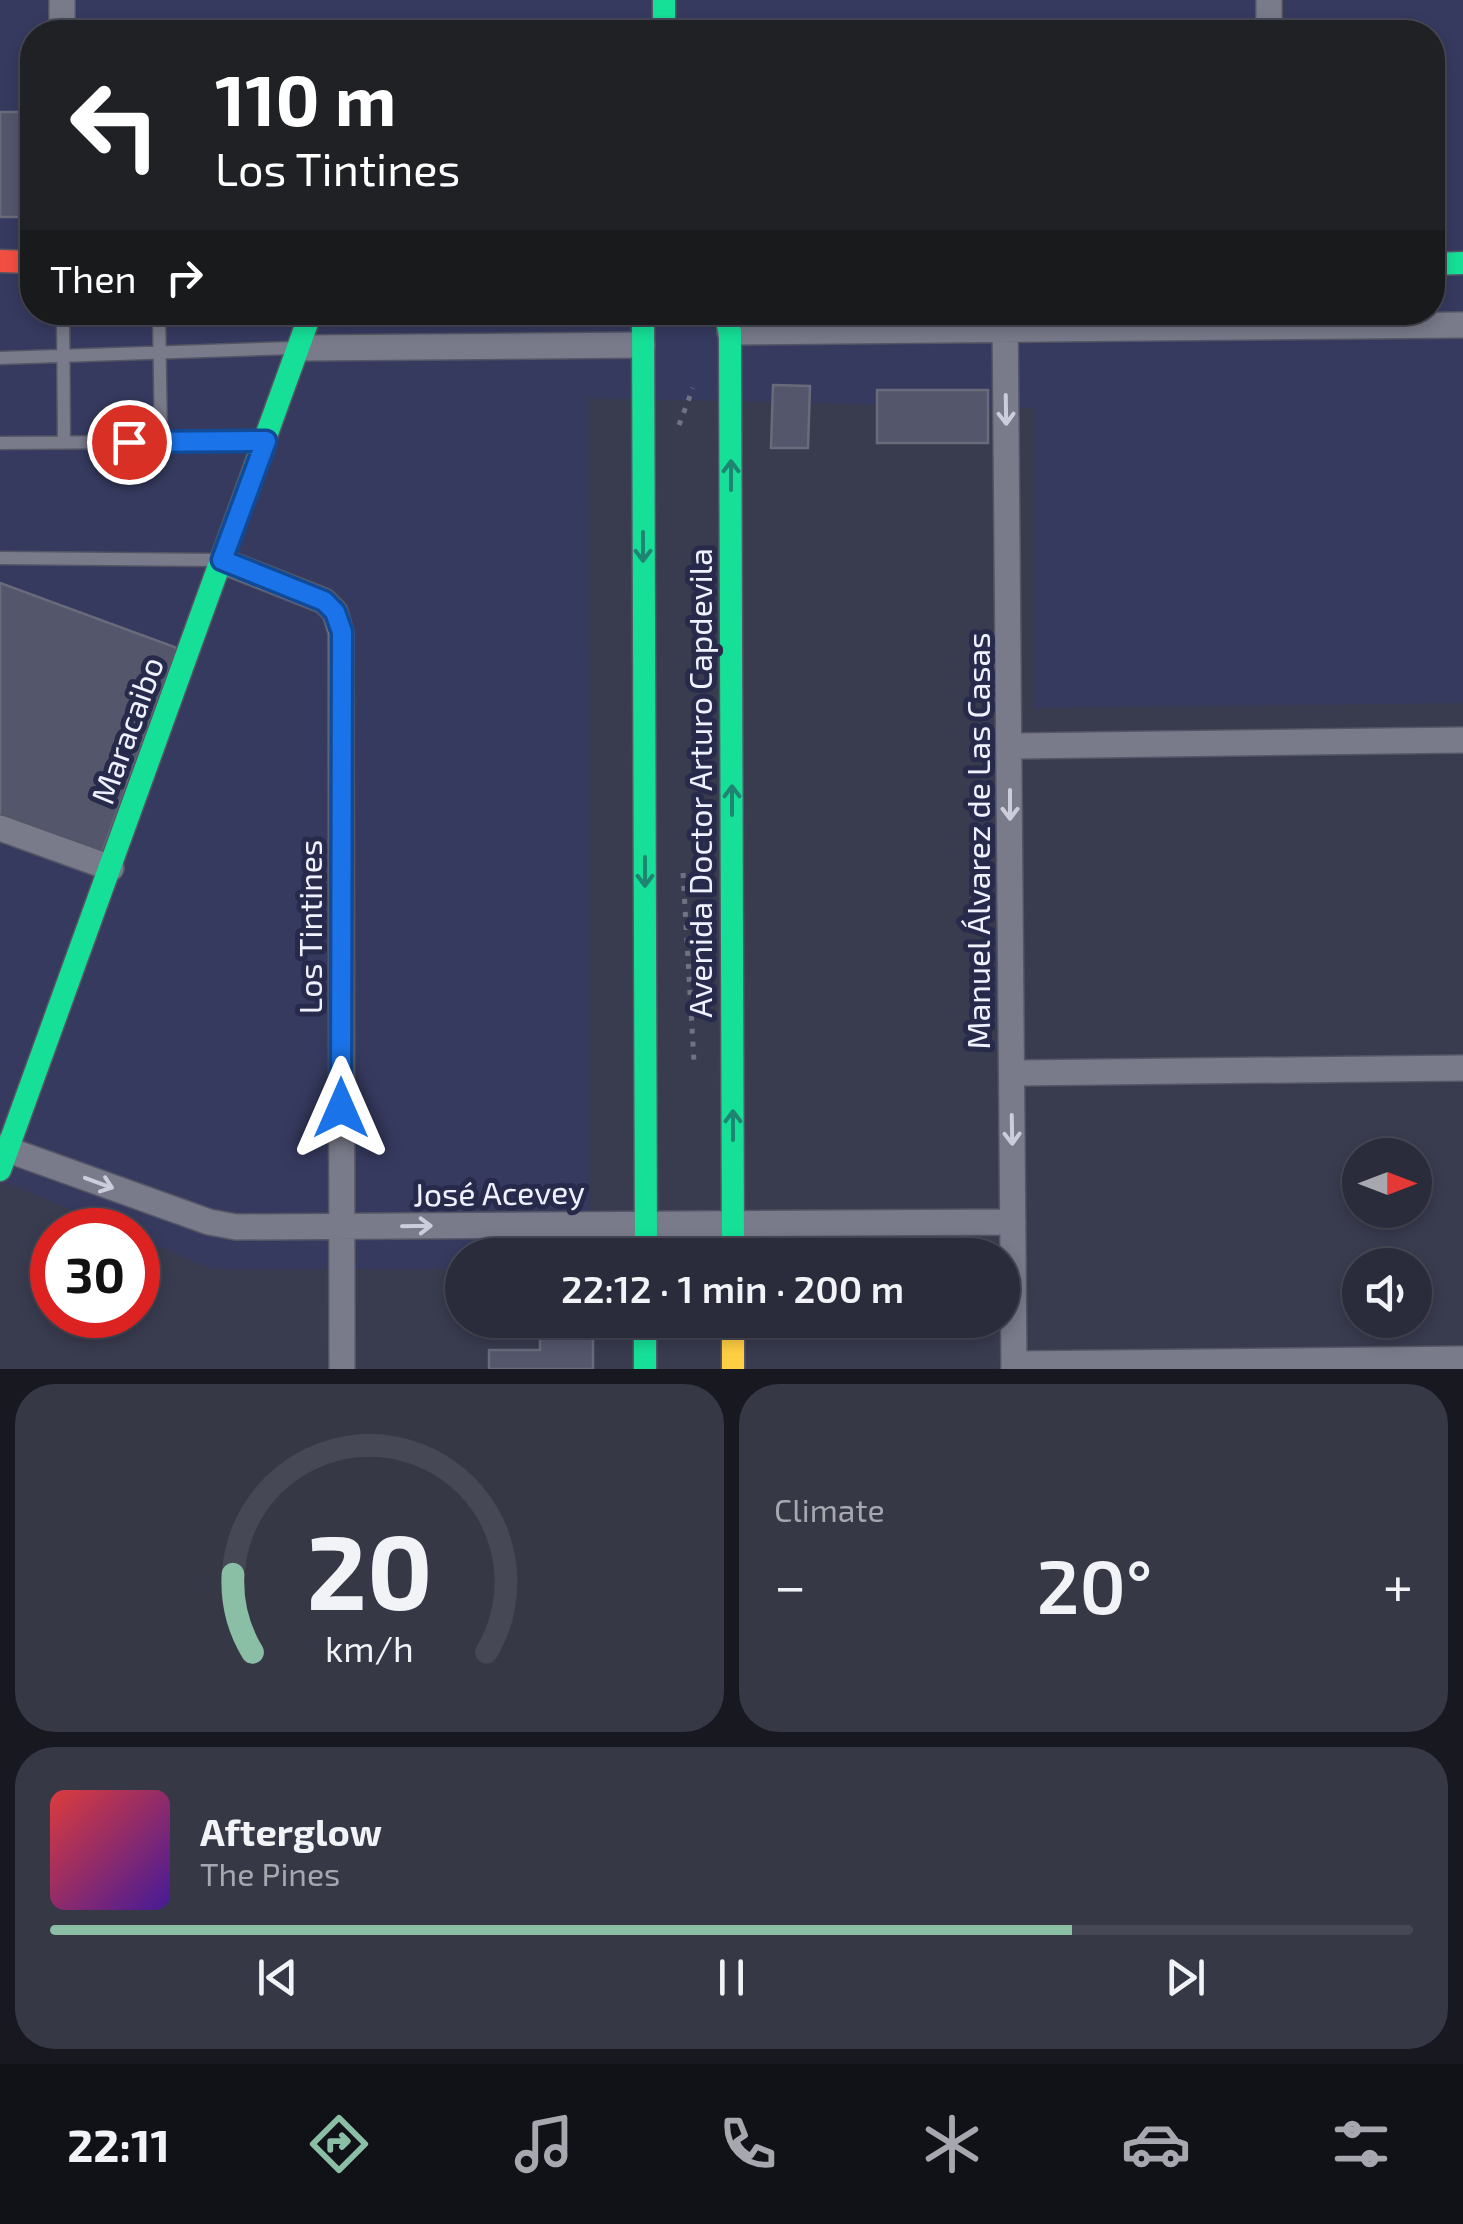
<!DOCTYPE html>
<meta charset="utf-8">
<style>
body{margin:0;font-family:"Exo 2",sans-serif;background:#373846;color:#f1f3f6;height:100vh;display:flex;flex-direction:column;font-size:38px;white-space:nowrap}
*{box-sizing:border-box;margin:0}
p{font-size:32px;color:#a6a7af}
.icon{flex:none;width:55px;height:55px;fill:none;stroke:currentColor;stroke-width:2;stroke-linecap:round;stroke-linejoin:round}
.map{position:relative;height:1369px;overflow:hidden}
.sheet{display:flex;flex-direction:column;gap:15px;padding:15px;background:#181820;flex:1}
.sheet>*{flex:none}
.banner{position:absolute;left:20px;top:20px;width:1425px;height:305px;border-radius:40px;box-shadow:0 5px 15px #0003,0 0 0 2px #474855;background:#202124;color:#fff;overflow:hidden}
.needle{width:65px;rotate:90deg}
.controls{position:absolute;left:1342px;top:1138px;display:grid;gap:20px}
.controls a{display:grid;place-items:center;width:90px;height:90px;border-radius:50%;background:#2b2c3b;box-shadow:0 5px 15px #0003,0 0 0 2px #474855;font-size:50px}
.speed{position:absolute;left:30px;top:1208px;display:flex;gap:20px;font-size:50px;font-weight:700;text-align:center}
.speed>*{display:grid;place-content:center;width:130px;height:130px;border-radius:50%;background:#2b2c3b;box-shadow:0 5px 15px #0003,0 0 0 2px #474855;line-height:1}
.speed .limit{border:15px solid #d22;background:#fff;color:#111}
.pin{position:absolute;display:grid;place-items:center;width:85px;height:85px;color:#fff;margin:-42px;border:5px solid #fff;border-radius:50%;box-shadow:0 2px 10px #0007}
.me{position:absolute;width:110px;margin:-55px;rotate:0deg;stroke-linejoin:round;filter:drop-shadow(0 0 8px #0008)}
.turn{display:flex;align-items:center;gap:35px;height:210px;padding:0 30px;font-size:45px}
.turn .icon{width:130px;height:130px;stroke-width:2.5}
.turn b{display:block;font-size:70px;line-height:85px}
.then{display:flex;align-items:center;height:95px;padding:0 30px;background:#0003;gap:20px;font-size:38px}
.big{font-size:75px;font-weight:600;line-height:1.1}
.sheet .card{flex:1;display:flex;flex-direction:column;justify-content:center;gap:15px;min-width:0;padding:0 35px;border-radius:40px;background:#373846}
.sheet .dial{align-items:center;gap:0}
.dial svg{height:260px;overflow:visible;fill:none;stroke:#474855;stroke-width:7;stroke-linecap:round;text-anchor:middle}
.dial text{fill:#f1f3f6;stroke:none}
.song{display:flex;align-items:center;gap:30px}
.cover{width:120px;height:120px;border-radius:15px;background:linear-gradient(135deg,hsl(0 70% 55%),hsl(260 70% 35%))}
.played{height:10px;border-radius:5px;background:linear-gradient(90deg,#8abfa5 75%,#474855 75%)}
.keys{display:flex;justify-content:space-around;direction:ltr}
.heat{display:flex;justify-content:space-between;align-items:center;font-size:55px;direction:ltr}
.sheet .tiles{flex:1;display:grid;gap:15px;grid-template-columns:1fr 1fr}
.card:last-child{grid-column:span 2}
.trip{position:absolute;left:445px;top:1238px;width:575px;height:100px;border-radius:50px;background:#2b2c3b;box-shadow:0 5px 15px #0003,0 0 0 2px #474855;font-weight:600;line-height:100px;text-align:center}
.menu{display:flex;height:160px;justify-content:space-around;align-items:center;background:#111218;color:#a6a7af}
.menu .icon{width:70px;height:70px}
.menu .current{color:#8abfa5}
.menu b{font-size:45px;color:#f1f3f6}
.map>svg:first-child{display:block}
.built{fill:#363a5f;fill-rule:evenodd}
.building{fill:#54566c;stroke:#696b7b;stroke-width:2.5}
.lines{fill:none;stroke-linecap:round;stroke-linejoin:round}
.lane-casing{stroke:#545665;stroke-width:15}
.street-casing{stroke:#545665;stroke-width:28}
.fast-casing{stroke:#545665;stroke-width:25}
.slow-casing{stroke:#545665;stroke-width:25}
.jam-casing{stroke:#545665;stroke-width:25}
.path{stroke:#707281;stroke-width:5;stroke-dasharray:5 8;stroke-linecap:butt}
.lane{stroke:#797a8a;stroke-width:12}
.street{stroke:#797a8a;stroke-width:25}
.fast{stroke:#16e098;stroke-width:22}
.slow{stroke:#ffcf43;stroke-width:22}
.jam{stroke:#f24e42;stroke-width:22}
.oneway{stroke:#cccddc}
.oneway2{stroke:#1e8572}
.route-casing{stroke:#114b97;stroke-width:25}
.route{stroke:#1a73e8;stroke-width:18}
.labels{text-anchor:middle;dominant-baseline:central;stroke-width:10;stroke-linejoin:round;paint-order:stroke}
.street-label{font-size:32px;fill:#eff1ff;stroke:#272a4b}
</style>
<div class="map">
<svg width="1463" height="1369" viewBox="0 0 1463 1369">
<rect width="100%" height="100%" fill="#393b4f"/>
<path class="built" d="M0,0H1463V703L1033,708V408L588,398L590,1255H462V1269H211L138,1237V1230H121L0,1180ZM32,32H1432V312H32Z"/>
<path class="building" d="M0,112H22V217H0Z
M773,385L810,386L808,448H771Z
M877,390H988V443H877Z
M0,583L177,648L100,858L0,821Z
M540,1320H593V1369H489V1350H540Z"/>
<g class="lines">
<g class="lane-casing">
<path id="lane" d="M63,312L64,442
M159,312L161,442
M0,358L292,348
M0,443L259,441
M0,558L217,560"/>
</g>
<g class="street-casing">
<path id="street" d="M1269,0V32
M62,32V0
M1005,312L1014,1369
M730,332L1463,325
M300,348L642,345
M222,561L324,601L335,612L341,633L342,1369
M1009,746L1463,740
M0,828L111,868
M1012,1073L1463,1068
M0,1147L209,1222L236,1227L1013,1222
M1014,1364L1463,1359"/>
</g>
<g class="fast-casing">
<path id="fast" d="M664,0V32
M1432,264L1463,263
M643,312L646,1255
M724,312L730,332L733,1255
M0,1170L311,312
M645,1320V1369"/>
</g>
<g class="slow-casing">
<path id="slow" d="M733,1320V1369"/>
</g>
<g class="jam-casing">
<path id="jam" d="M0,261L32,262"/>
</g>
<path class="path" d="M679,425L693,388
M683,873L694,1062"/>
<use href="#lane" class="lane"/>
<use href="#street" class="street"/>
<use href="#fast" class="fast"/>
<use href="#slow" class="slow"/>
<use href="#jam" class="jam"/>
</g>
<defs><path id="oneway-shaft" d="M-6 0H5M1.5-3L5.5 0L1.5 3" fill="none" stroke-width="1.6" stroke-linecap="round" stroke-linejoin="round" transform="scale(2.5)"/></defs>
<g class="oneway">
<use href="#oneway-shaft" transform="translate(1006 410) rotate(89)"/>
<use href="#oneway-shaft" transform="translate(1010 805) rotate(90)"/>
<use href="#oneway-shaft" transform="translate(1012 1130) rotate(89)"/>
<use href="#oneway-shaft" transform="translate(99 1183) rotate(20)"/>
<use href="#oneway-shaft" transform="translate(417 1226) rotate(-1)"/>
</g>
<g class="oneway2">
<use href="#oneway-shaft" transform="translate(731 475) rotate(-90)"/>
<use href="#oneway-shaft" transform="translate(643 547) rotate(90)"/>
<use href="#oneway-shaft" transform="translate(732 800) rotate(-90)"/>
<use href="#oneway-shaft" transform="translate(645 872) rotate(90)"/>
<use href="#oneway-shaft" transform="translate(733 1125) rotate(-90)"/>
</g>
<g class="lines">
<g class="route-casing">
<path id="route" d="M129,442L266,441L222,560L324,601L335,612L342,632L341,1108"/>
</g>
<use href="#route" class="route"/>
</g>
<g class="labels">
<g class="street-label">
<text transform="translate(126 730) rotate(-70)">Maracaibo</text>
<text transform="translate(699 783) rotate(-90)">Avenida Doctor Arturo Capdevila</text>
<text transform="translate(977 841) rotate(-90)">Manuel Álvarez de Las Casas</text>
<text transform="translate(309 927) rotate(-90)">Los Tintines</text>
<text transform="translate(499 1192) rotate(-1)">José Acevey</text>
</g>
</g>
</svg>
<div class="controls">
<a><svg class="needle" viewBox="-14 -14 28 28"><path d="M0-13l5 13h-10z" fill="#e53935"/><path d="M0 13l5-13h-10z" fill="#a6a7af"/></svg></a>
<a><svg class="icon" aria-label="sound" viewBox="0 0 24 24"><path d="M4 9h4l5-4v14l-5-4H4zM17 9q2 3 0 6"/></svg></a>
</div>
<div class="speed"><div class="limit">30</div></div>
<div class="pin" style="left:129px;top:442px;background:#d93025"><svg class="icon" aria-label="arrive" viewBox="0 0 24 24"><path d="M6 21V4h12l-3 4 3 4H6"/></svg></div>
<svg class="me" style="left:341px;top:1108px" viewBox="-20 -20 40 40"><path d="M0-17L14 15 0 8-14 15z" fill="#1a73e8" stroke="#fff" stroke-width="4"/></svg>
<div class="trip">22:12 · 1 min · 200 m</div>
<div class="banner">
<div class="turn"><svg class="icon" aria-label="left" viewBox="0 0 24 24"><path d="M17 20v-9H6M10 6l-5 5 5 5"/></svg><div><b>110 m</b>Los Tintines</div></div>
<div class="then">Then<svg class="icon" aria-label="right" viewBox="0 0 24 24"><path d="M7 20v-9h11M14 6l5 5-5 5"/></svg></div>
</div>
</div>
<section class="sheet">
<div class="tiles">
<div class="card dial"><svg viewBox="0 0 100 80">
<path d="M14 69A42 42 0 1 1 86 69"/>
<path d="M14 69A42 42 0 0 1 8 45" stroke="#8abfa5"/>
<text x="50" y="56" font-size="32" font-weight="700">20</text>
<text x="50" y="72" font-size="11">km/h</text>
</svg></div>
<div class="card"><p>Climate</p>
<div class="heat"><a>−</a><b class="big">20°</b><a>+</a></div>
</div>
<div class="card">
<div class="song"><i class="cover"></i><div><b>Afterglow</b><p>The Pines</p></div></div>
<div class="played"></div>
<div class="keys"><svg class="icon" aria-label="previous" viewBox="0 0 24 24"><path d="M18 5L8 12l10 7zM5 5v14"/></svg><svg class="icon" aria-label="pause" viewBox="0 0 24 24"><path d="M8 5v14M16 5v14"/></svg><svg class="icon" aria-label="next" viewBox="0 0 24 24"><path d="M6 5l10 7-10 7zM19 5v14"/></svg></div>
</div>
</div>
</section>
<nav class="menu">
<b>22:11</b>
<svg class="icon current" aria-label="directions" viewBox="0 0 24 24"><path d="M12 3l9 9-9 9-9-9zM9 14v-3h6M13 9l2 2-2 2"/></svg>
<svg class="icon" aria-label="music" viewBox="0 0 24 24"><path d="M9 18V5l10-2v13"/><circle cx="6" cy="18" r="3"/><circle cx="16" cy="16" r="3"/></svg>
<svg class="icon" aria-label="phone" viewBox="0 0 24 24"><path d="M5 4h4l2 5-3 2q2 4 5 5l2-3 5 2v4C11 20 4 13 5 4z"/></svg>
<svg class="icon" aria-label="climate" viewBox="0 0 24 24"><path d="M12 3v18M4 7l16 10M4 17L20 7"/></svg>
<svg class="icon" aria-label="car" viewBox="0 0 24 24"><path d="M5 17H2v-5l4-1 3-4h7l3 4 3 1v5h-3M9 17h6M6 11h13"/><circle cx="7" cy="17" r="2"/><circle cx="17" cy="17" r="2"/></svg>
<svg class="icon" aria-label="filters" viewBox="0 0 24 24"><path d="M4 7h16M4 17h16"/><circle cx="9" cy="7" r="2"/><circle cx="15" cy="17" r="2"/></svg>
</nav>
